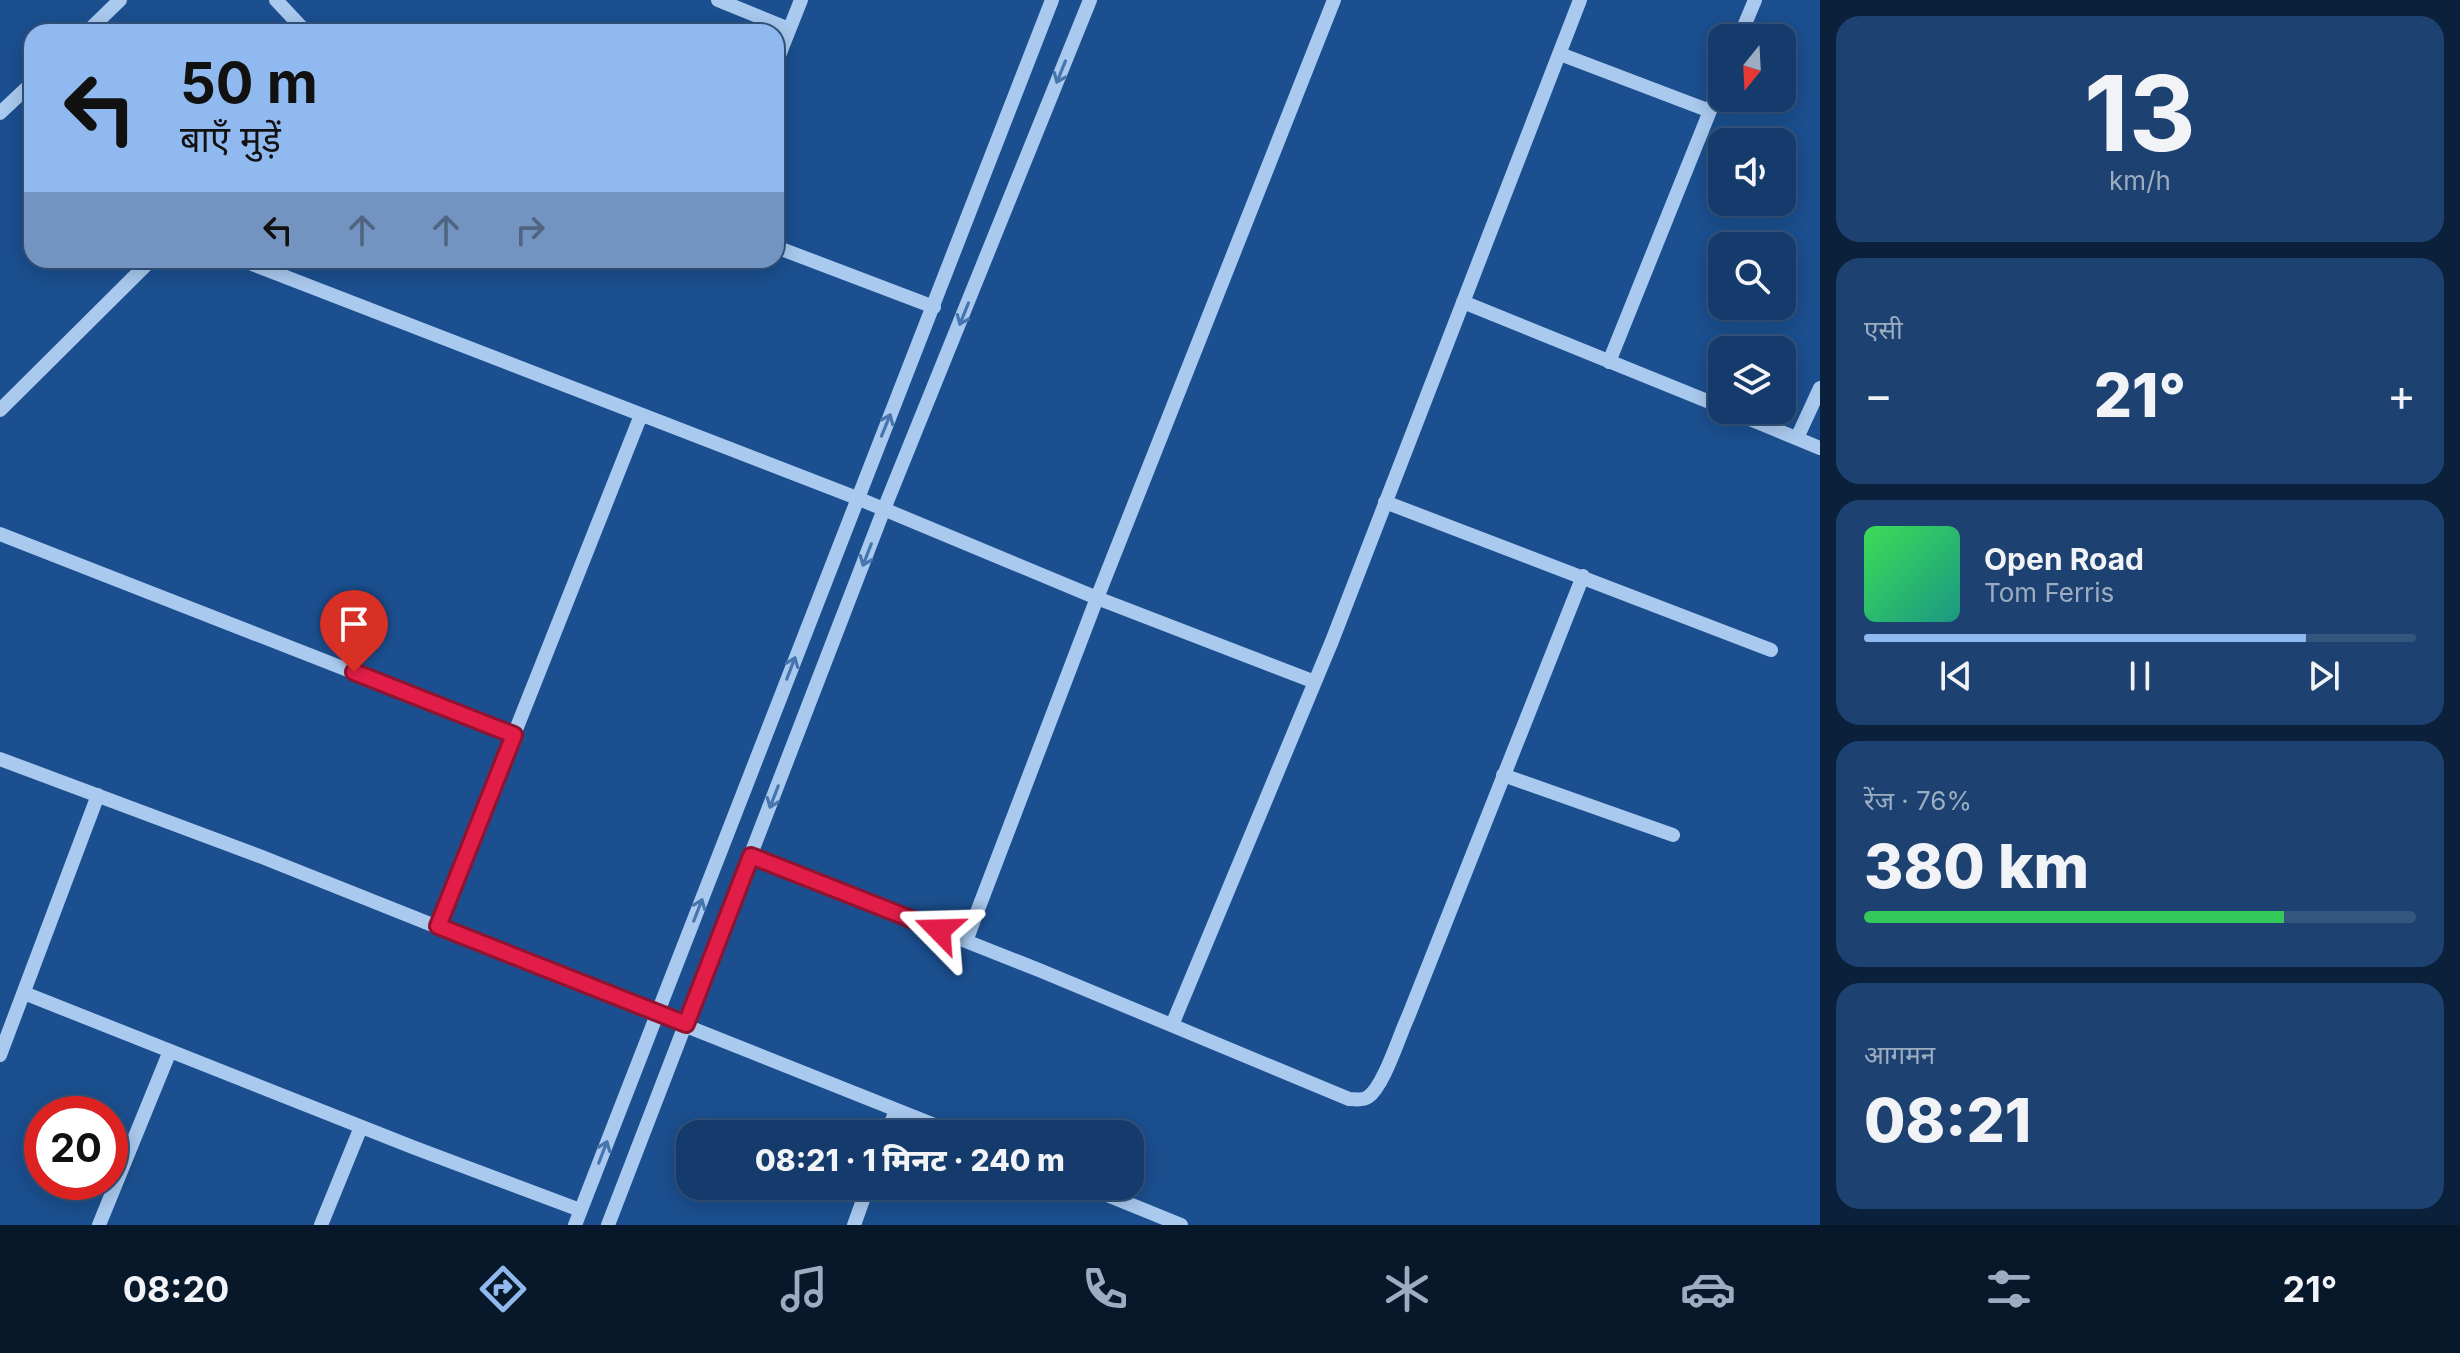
<!DOCTYPE html>
<html lang="hi">
<meta charset="utf-8">
<style>
body{margin:0;font-family:Inter,"Noto Sans Devanagari",sans-serif;background:#1d4271;color:#f1f3f6;height:100vh;display:flex;flex-direction:column;font-size:30px;white-space:nowrap}
*{box-sizing:border-box;margin:0}
p{font-size:26px;color:#9dadc1}
.icon{flex:none;width:44px;height:44px;fill:none;stroke:currentColor;stroke-width:2;stroke-linecap:round;stroke-linejoin:round}
.map{position:relative;flex:1;overflow:hidden}
.side{display:flex;flex-direction:column;gap:16px;padding:16px;background:#0b203b;width:640px}
.side>*{flex:none}
.top-card{position:absolute;left:24px;top:24px;width:760px;height:244px;border-radius:24px;box-shadow:0 4px 20px #0003,0 0 0 2px #33557e;background:#90b9f0;color:#111;overflow:hidden}
.needle{width:52px;rotate:198deg}
.tools{position:absolute;left:1708px;top:24px;display:grid;gap:16px}
.tools a{display:grid;place-items:center;width:88px;height:88px;border-radius:16px;background:#143b6b;box-shadow:0 4px 20px #0003,0 0 0 2px #33557e;font-size:40px}
.speed{position:absolute;left:24px;top:1096px;display:flex;gap:16px;font-size:40px;font-weight:700;text-align:center}
.speed>*{display:grid;place-content:center;width:104px;height:104px;border-radius:50%;background:#143b6b;box-shadow:0 4px 20px #0003,0 0 0 2px #33557e;line-height:1}
.speed .limit{border:12px solid #d22;background:#fff;color:#111}
.pin{position:absolute;display:grid;place-items:center;width:68px;height:68px;color:#fff;margin:-82px -34px;border-radius:50% 50% 50% 0;rotate:-45deg;box-shadow:0 0 8px #0007}
.pin .icon{rotate:45deg}
.me{position:absolute;width:88px;margin:-44px;rotate:292deg;stroke-linejoin:round;filter:drop-shadow(0 0 6px #0008)}
.turn{display:flex;align-items:center;gap:28px;height:168px;padding:0 24px;font-size:36px}
.turn .icon{width:104px;height:104px;stroke-width:2.5}
.turn b{display:block;font-size:56px;line-height:68px}
.lanes{display:flex;align-items:center;height:76px;padding:0 24px;background:#0003;justify-content:center;gap:40px;direction:ltr}
.lanes .off{opacity:.35}
.big{font-size:60px;font-weight:800;line-height:1.1}
.side .card{flex:1;display:flex;flex-direction:column;justify-content:center;gap:12px;min-width:0;padding:0 28px;border-radius:24px;background:#1d4271}
.side .dial{align-items:center;gap:0}
.dial b{font-size:104px;line-height:1}
.song{display:flex;align-items:center;gap:24px}
.cover{width:96px;height:96px;border-radius:12px;background:linear-gradient(135deg,hsl(130 70% 55%),hsl(170 70% 35%))}
.played{height:8px;border-radius:4px;background:linear-gradient(90deg,#90b9f0 80%,#33557e 80%)}
.keys{display:flex;justify-content:space-around;direction:ltr}
.heat{display:flex;justify-content:space-between;align-items:center;font-size:44px;direction:ltr}
.charge{height:12px;border-radius:6px;background:linear-gradient(90deg,#34c759 76%,#33557e 0)}
.trip{position:absolute;left:676px;top:1120px;width:468px;height:80px;border-radius:24px;background:#143b6b;box-shadow:0 4px 20px #0003,0 0 0 2px #33557e;font-weight:800;line-height:80px;text-align:center}
.dock{display:flex;height:128px;justify-content:space-around;align-items:center;background:#08182b;color:#9dadc1}
.dock .icon{width:56px;height:56px}
.dock .on{color:#90b9f0}
.dock b{font-size:36px;color:#f1f3f6}
main{display:flex;flex:1;min-height:0}
.map>svg:first-child{display:block}
.lines{fill:none;stroke-linecap:round;stroke-linejoin:round}
.minor{stroke:#a9c9ee;stroke-width:14}
.oneway{stroke:#4674ac}
.route-casing{stroke:#92132f;stroke-width:20}
.route{stroke:#e11d48;stroke-width:14}
</style>
<main>
<div class="map">
<svg width="1820" height="1225" viewBox="0 0 1820 1225">
<rect width="100%" height="100%" fill="#1b4f8f"/>
<g class="lines">
<path class="minor" d="M276,0L306,32
M718,0L789,29
M87,32L120,0
M1739,38L1755,0
M1560,54L1710,111
M776,63L801,0
M0,113L32,83
M776,247L934,307
M242,260L857,498L1097,598L1315,682
M1463,302L1722,407
M1609,362L1722,81
M0,410L151,260
M1728,410L1820,448
M1797,438L1820,388
M1385,502L1771,650
M0,534L514,735
M0,759L262,857L957,1134
M1503,775L1673,835
M751,856L1039,970L1349,1099C1356,1099 1362,1101 1368,1097C1384,1086 1399,1036 1408,1017L1583,576
M438,926L641,415
M966,941L1097,598L1334,0
M24,993L415,1148L580,1210
M1172,1025L1332,641L1580,0
M0,1055L98,795
M887,1134L896,1110
M1085,1186L1181,1225
M99,1225L170,1051
M321,1225L361,1127
M575,1225L1052,0
M608,1225L884,509L1090,0
M854,1225L868,1186"/>
</g>
<defs><path id="oneway-shaft" d="M-6 0H5M1.5-3L5.5 0L1.5 3" fill="none" stroke-width="1.6" stroke-linecap="round" stroke-linejoin="round" transform="scale(2)"/></defs>
<g class="oneway">
<use href="#oneway-shaft" transform="translate(1061 72) rotate(112)"/>
<use href="#oneway-shaft" transform="translate(964 314) rotate(112)"/>
<use href="#oneway-shaft" transform="translate(886 425) rotate(-68)"/>
<use href="#oneway-shaft" transform="translate(867 555) rotate(111)"/>
<use href="#oneway-shaft" transform="translate(791 668) rotate(-69)"/>
<use href="#oneway-shaft" transform="translate(774 797) rotate(111)"/>
<use href="#oneway-shaft" transform="translate(698 910) rotate(-69)"/>
<use href="#oneway-shaft" transform="translate(603 1152) rotate(-69)"/>
</g>
<g class="lines">
<g class="route-casing">
<path id="route" d="M354,672L514,735L438,926L686,1024L751,856L939,930"/>
</g>
<use href="#route" class="route"/>
</g>
</svg>
<div class="tools">
<a><svg class="needle" viewBox="-14 -14 28 28"><path d="M0-13l5 13h-10z" fill="#e53935"/><path d="M0 13l5-13h-10z" fill="#9dadc1"/></svg></a>
<a><svg class="icon" aria-label="sound" viewBox="0 0 24 24"><path d="M4 9h4l5-4v14l-5-4H4zM17 9q2 3 0 6"/></svg></a>
<a><svg class="icon" aria-label="search" viewBox="0 0 24 24"><circle cx="10" cy="10" r="6"/><path d="M15 15l6 6"/></svg></a>
<a><svg class="icon" aria-label="layers" viewBox="0 0 24 24"><path d="M12 4l9 5-9 5-9-5zM3 14l9 5 9-5"/></svg></a>
</div>
<div class="speed"><div class="limit">20</div></div>
<div class="pin" style="left:354px;top:672px;background:#d93025"><svg class="icon" aria-label="arrive" viewBox="0 0 24 24"><path d="M6 21V4h12l-3 4 3 4H6"/></svg></div>
<svg class="me" style="left:939px;top:930px" viewBox="-20 -20 40 40"><path d="M0-17L14 15 0 8-14 15z" fill="#e11d48" stroke="#fff" stroke-width="4"/></svg>
<div class="trip">08:21 · 1 मिनट · 240 m</div>
<div class="top-card">
<div class="turn"><svg class="icon" aria-label="left" viewBox="0 0 24 24"><path d="M17 20v-9H6M10 6l-5 5 5 5"/></svg><div><b>50 m</b>बाएँ मुड़ें</div></div>
<div class="lanes"><svg class="icon" aria-label="left" viewBox="0 0 24 24"><path d="M17 20v-9H6M10 6l-5 5 5 5"/></svg><svg class="icon off" aria-label="ahead" viewBox="0 0 24 24"><path d="M12 20V5M6 11l6-6 6 6"/></svg><svg class="icon off" aria-label="ahead" viewBox="0 0 24 24"><path d="M12 20V5M6 11l6-6 6 6"/></svg><svg class="icon off" aria-label="right" viewBox="0 0 24 24"><path d="M7 20v-9h11M14 6l5 5-5 5"/></svg></div>
</div>
</div>
<section class="side">
<div class="card dial"><b>13</b><p>km/h</p></div>
<div class="card"><p>एसी</p>
<div class="heat"><a>−</a><b class="big">21°</b><a>+</a></div>
</div>
<div class="card">
<div class="song"><i class="cover"></i><div><b>Open Road</b><p>Tom Ferris</p></div></div>
<div class="played"></div>
<div class="keys"><svg class="icon" aria-label="previous" viewBox="0 0 24 24"><path d="M18 5L8 12l10 7zM5 5v14"/></svg><svg class="icon" aria-label="pause" viewBox="0 0 24 24"><path d="M8 5v14M16 5v14"/></svg><svg class="icon" aria-label="next" viewBox="0 0 24 24"><path d="M6 5l10 7-10 7zM19 5v14"/></svg></div>
</div>
<div class="card"><p>रेंज · 76%</p><b class="big">380 km</b><div class="charge"></div></div>
<div class="card"><p>आगमन</p><b class="big">08:21</b></div>
</section>
</main>
<nav class="dock">
<b>08:20</b>
<svg class="icon on" aria-label="directions" viewBox="0 0 24 24"><path d="M12 3l9 9-9 9-9-9zM9 14v-3h6M13 9l2 2-2 2"/></svg>
<svg class="icon" aria-label="music" viewBox="0 0 24 24"><path d="M9 18V5l10-2v13"/><circle cx="6" cy="18" r="3"/><circle cx="16" cy="16" r="3"/></svg>
<svg class="icon" aria-label="phone" viewBox="0 0 24 24"><path d="M5 4h4l2 5-3 2q2 4 5 5l2-3 5 2v4C11 20 4 13 5 4z"/></svg>
<svg class="icon" aria-label="climate" viewBox="0 0 24 24"><path d="M12 3v18M4 7l16 10M4 17L20 7"/></svg>
<svg class="icon" aria-label="car" viewBox="0 0 24 24"><path d="M5 17H2v-5l4-1 3-4h7l3 4 3 1v5h-3M9 17h6M6 11h13"/><circle cx="7" cy="17" r="2"/><circle cx="17" cy="17" r="2"/></svg>
<svg class="icon" aria-label="filters" viewBox="0 0 24 24"><path d="M4 7h16M4 17h16"/><circle cx="9" cy="7" r="2"/><circle cx="15" cy="17" r="2"/></svg>
<b>21°</b>
</nav>
